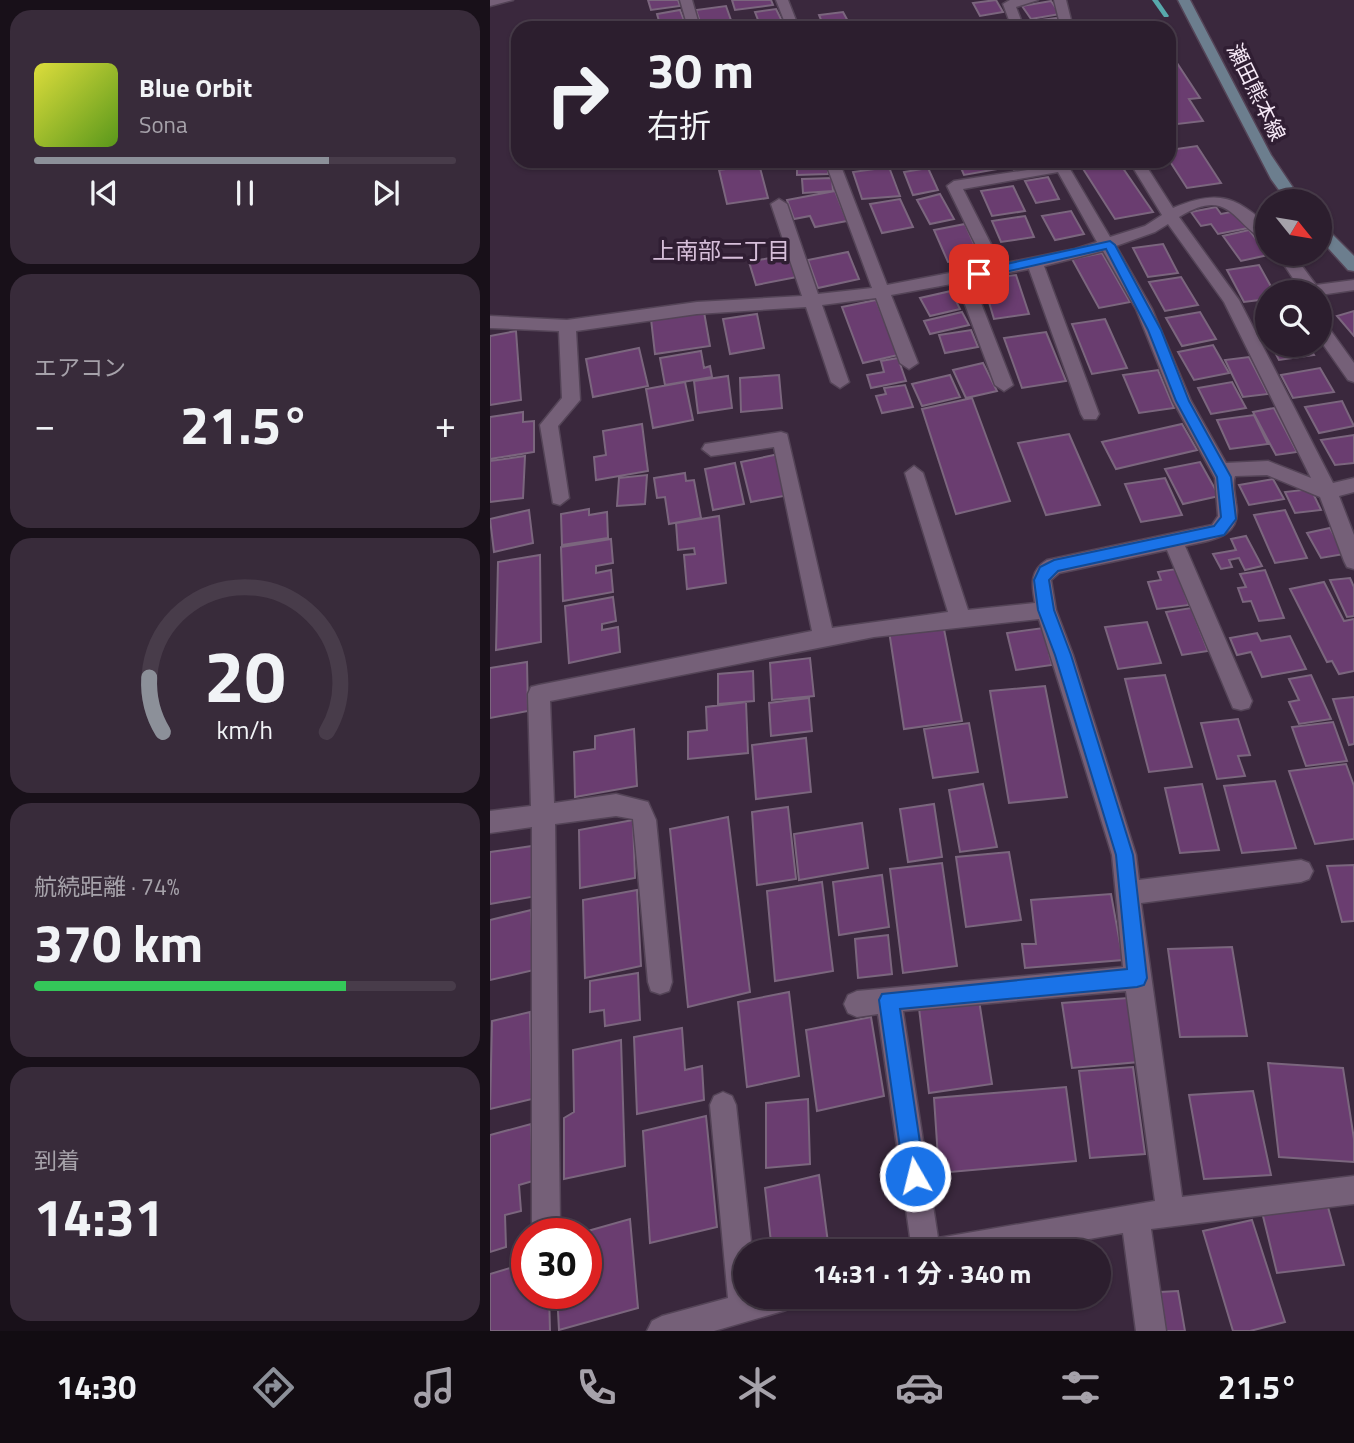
<!DOCTYPE html>
<html lang="ja">
<meta charset="utf-8">
<style>
body{margin:0;font-family:"Titillium Web","Noto Sans JP",sans-serif;background:#382b3a;color:#f1f3f6;height:100vh;display:flex;flex-direction:column;font-size:26px;white-space:nowrap}
*{box-sizing:border-box;margin:0}
p{font-size:23px;color:#a6a2aa}
.icon{flex:none;width:38px;height:38px;fill:none;stroke:currentColor;stroke-width:2;stroke-linecap:round;stroke-linejoin:round}
.map{position:relative;flex:1;overflow:hidden}
.side{display:flex;flex-direction:column;gap:10px;padding:10px;background:#181019;width:490px}
.side>*{flex:none}
.hud{position:absolute;left:21px;top:21px;width:665px;height:147px;border-radius:21px;box-shadow:0 2px 5px #0004,0 0 0 2px #483c4a;background:#2c1e2e;color:#f1f3f6;overflow:hidden}
.needle{width:46px;rotate:120deg}
.fabs{position:absolute;left:765px;top:189px;display:grid;gap:14px}
.fabs a{display:grid;place-items:center;width:77px;height:77px;border-radius:50%;background:#2c1e2e;box-shadow:0 2px 5px #0004,0 0 0 2px #483c4a;font-size:35px}
.speed{position:absolute;left:21px;top:1218px;display:flex;gap:14px;font-size:35px;font-weight:700;text-align:center}
.speed>*{display:grid;place-content:center;width:91px;height:91px;border-radius:50%;background:#2c1e2e;box-shadow:0 2px 5px #0004,0 0 0 2px #483c4a;line-height:1}
.speed .limit{border:10px solid #d22;background:#fff;color:#111}
.pin{position:absolute;display:grid;place-items:center;width:60px;height:60px;color:#fff;margin:-30px;border-radius:14px;box-shadow:0 4px 10px #0006}
.me{position:absolute;width:77px;margin:-38px;rotate:352deg;stroke-linejoin:round;filter:drop-shadow(0 0 5px #0008)}
.turn{display:flex;align-items:center;gap:24px;height:147px;padding:0 21px;font-size:32px}
.turn .icon{width:91px;height:91px;stroke-width:2.5}
.turn b{display:block;font-size:49px;line-height:60px}
.big{font-size:52px;font-weight:700;line-height:1.1}
.side .widget{flex:1;display:flex;flex-direction:column;justify-content:center;gap:10px;min-width:0;padding:0 24px;border-radius:21px;background:#382b3a}
.side .dial{align-items:center;gap:0}
.dial svg{height:182px;overflow:visible;fill:none;stroke:#483c4a;stroke-width:7;stroke-linecap:round;text-anchor:middle}
.dial text{fill:#f1f3f6;stroke:none}
.song{display:flex;align-items:center;gap:21px}
.cover{width:84px;height:84px;border-radius:10px;background:linear-gradient(135deg,hsl(60 70% 55%),hsl(90 70% 35%))}
.played{height:7px;border-radius:4px;background:linear-gradient(90deg,#8c9099 70%,#483c4a 70%)}
.keys{display:flex;justify-content:space-around;direction:ltr}
.heat{display:flex;justify-content:space-between;align-items:center;font-size:38px;direction:ltr}
.charge{height:10px;border-radius:5px;background:linear-gradient(90deg,#34c759 74%,#483c4a 0)}
.trip{position:absolute;left:243px;top:1239px;width:378px;height:70px;border-radius:35px;background:#2c1e2e;box-shadow:0 2px 5px #0004,0 0 0 2px #483c4a;font-weight:700;line-height:70px;text-align:center}
.menu{display:flex;height:112px;justify-content:space-around;align-items:center;background:#120c12;color:#a6a2aa}
.menu .icon{width:49px;height:49px}
.menu .active{color:#8c9099}
.menu b{font-size:32px;color:#f1f3f6}
main{display:flex;flex:1;min-height:0}
.map>svg:first-child{display:block}
.lines{fill:none;stroke-linecap:round;stroke-linejoin:round}
.stream{fill:#58a9ac;fill-rule:evenodd}
.building{fill:#6a3d70;stroke:#7b667e;stroke-width:2}
.street-casing{stroke:#544457;stroke-width:3}
.secondary-casing{stroke:#544457;stroke-width:3}
.street{fill:#756078;fill-rule:evenodd}
.secondary{fill:#6c7e8e;fill-rule:evenodd}
.route{fill:#1a73e8;stroke:#114b97;stroke-width:2}
.labels{text-anchor:middle;dominant-baseline:central;stroke-width:7;stroke-linejoin:round;paint-order:stroke}
.far-street-label{font-size:21px;fill:#f6e9f7;stroke:#301e33}
.far-neighbourhood-label{font-size:23px;fill:#d6bed9;stroke:#301e33}
</style>
<main>
<section class="side">
<div class="widget">
<div class="song"><i class="cover"></i><div><b>Blue Orbit</b><p>Sona</p></div></div>
<div class="played"></div>
<div class="keys"><svg class="icon" aria-label="previous" viewBox="0 0 24 24"><path d="M18 5L8 12l10 7zM5 5v14"/></svg><svg class="icon" aria-label="pause" viewBox="0 0 24 24"><path d="M8 5v14M16 5v14"/></svg><svg class="icon" aria-label="next" viewBox="0 0 24 24"><path d="M6 5l10 7-10 7zM19 5v14"/></svg></div>
</div>
<div class="widget"><p>エアコン</p>
<div class="heat"><a>−</a><b class="big">21.5°</b><a>+</a></div>
</div>
<div class="widget dial"><svg viewBox="0 0 100 80">
<path d="M14 69A42 42 0 1 1 86 69"/>
<path d="M14 69A42 42 0 0 1 8 45" stroke="#8c9099"/>
<text x="50" y="56" font-size="32" font-weight="700">20</text>
<text x="50" y="72" font-size="11">km/h</text>
</svg></div>
<div class="widget"><p>航続距離 · 74%</p><b class="big">370 km</b><div class="charge"></div></div>
<div class="widget"><p>到着</p><b class="big">14:31</b></div>
</section>
<div class="map">
<svg width="864" height="1331" viewBox="0 0 864 1331">
<rect width="100%" height="100%" fill="#3a283d"/>
<g class="lines">
<path class="stream" d="M662,0H668L679,16L678,17H674Z"/>
</g>
<path class="building" d="M158,0H188L190,6L161,10Z
M242,0H281L283,5L245,10Z
M506,0L513,12L490,16L483,3Z
M561,1L570,14L541,19L532,6Z
M236,6L242,23L212,28L206,10Z
M286,9L292,21L270,25L265,12Z
M190,10L197,28H171L167,14Z
M353,12L359,23L334,27L329,15Z
M566,18L571,28H549L553,27L550,20Z
M687,63L710,98L699,99L713,121L679,125V64Z
M707,146L731,183L697,188L679,160V150Z
M301,161H338V174L307,175V166H300Z
M468,161H509L513,168L474,175Z
M518,161H568L524,170Z
M609,161H628L663,212L625,219L590,164Z
M269,164L278,198L237,204L229,170Z
M399,167L410,196L372,199L363,172Z
M438,168L448,190L423,195L414,172Z
M558,177L569,199L546,203L535,181Z
M342,178L343,191L313,193L312,179Z
M523,186L535,211L502,216L491,191Z
M345,191L357,221L325,227L320,216L304,219L297,200Z
M450,194L464,219L440,224L427,200Z
M410,199L423,227L392,233L380,204Z
M726,207L731,214L746,211L758,228L728,234L721,224L711,226L701,212Z
M581,211L594,234L565,240L552,216Z
M535,216L544,237L511,242L502,221Z
M475,224L490,257L458,262L444,230Z
M759,230L778,255L751,261L733,236Z
M673,244L688,273L658,277L643,248Z
M358,252L369,279L328,288L318,260Z
M612,253L640,302L609,308L582,259Z
M300,254L307,277L266,285L259,262Z
M769,265L784,292H777V299L754,302L737,270Z
M526,275L539,314L504,319L492,279Z
M691,277L708,305L675,311L659,282Z
M461,291L470,309L440,316L430,298Z
M386,300L408,355L373,363L352,307Z
M864,311V336L847,316Z
M214,312L220,346L165,354L161,319Z
M472,312L479,325L440,334L434,321Z
M710,312L726,339L692,346L676,318Z
M267,314L274,348L240,354L233,319Z
M615,319L637,368L602,374L582,324Z
M481,330L488,347L455,353L449,335Z
M26,331L31,400L0,405V336Z
M556,332L576,381L532,388L514,338Z
M723,345L739,373L704,380L688,352Z
M781,345H818L824,355L789,360Z
M149,348L158,386L103,397L96,359Z
M211,351L214,368L220,366L222,377L175,385L170,358Z
M759,357L778,394L753,397L735,360Z
M408,358L416,381L381,388L377,375L394,372L391,361Z
M493,363L507,391L476,398L463,370Z
M830,368L844,392L803,398L791,375Z
M668,370L684,408L649,413L633,375Z
M289,375L292,408L251,412L250,378Z
M460,375L470,397L432,406L422,384Z
M238,376L242,408L208,413L204,381Z
M195,382L203,420L163,428L156,389Z
M742,382L756,408L721,414L708,388Z
M415,385L423,407L392,413L386,396L396,394L394,388Z
M482,398L520,501L466,514L432,409Z
M852,401L864,426L829,433L815,407Z
M784,408L807,452L786,455L763,412Z
M33,412V422L44,421V452L0,459V417Z
M764,415L778,444L740,449L727,420Z
M152,424L158,471L106,480L104,457L116,455L113,431Z
M692,424L707,450L626,469L612,442Z
M579,434L610,505L556,515L528,443Z
M864,435V463L845,465L831,440Z
M289,454L299,495L261,502L251,462Z
M35,456L33,498L0,502V461Z
M710,462L729,496L693,504L675,469Z
M245,463L254,504L223,510L215,469Z
M195,473L196,481L204,480L211,518L179,524L175,497L167,498L164,478Z
M157,475L155,504L127,506L129,478Z
M675,478L692,515L651,522L635,484Z
M783,479L794,499L759,505L749,485Z
M821,489L831,510L805,513L795,492Z
M99,509V515L117,512L118,538L72,545L71,514Z
M39,510L43,543L4,552L0,519Z
M795,510L817,558L785,563L764,515Z
M229,516L236,583L197,589L194,555L205,554L204,548L188,550L186,523Z
M840,528L854,554L831,558L817,533Z
M756,536L772,566L755,570L749,558L739,560L742,567L731,569L723,554L746,550L741,539Z
M121,539L123,563L106,566V573L121,570L123,592L73,601L71,547Z
M50,555L51,642L6,650L8,562Z
M686,569L699,605L667,609L658,582L671,580L668,572Z
M775,570L794,618L769,621L761,601L753,602L748,588L756,587L750,574Z
M860,578L864,587V616L857,617L840,580Z
M834,582L854,621L864,619V671L849,674L842,661L837,662L800,589Z
M123,597L126,621L112,624V630L128,627L130,652L79,663L75,606Z
M701,608L718,651L692,655L676,612Z
M657,622L671,663L628,669L615,627Z
M453,624L472,721L414,729L399,631Z
M553,628L562,665L526,670L517,633Z
M767,633L771,641L800,636L816,669L772,677L761,652L747,655L740,638Z
M320,658L324,696L282,700L280,663Z
M37,662L38,711L0,718V668Z
M263,671L264,701L228,704V674Z
M675,675L702,767L659,772L635,679Z
M821,675L841,719L809,724L799,702L809,700L799,679Z
M555,686L577,797L519,803L500,691Z
M864,697V744L859,745L843,699Z
M319,698L322,731L281,736L279,703Z
M256,702L258,753L198,759V732L217,730L216,707Z
M748,719L760,755L748,756L755,776L727,779L711,723Z
M843,722L857,761L816,766L802,727Z
M479,723L488,772L443,778L434,729Z
M144,729L147,786L85,797L84,752L105,749V736Z
M316,738L321,792L266,799L262,745Z
M856,764L864,786V839L825,844L799,771Z
M785,781L806,848L752,853L734,786Z
M493,784L507,847L470,852L459,790Z
M712,784L729,850L690,853L675,788Z
M444,804L452,857L418,862L410,809Z
M298,807L306,879L267,885L262,812Z
M238,817L260,992L198,1007L180,829Z
M143,820L145,878L90,888L89,830Z
M372,823L378,868L309,880L304,834Z
M49,845L47,896L0,904V852Z
M519,852L531,920L476,927L466,857Z
M452,863L467,966L413,973L400,869Z
M864,865V921L852,922L837,866Z
M392,875L399,927L349,935L343,882Z
M332,882L343,971L285,981L277,891Z
M147,890L151,966L95,978L93,900Z
M621,894L633,960L535,968L532,944H546L541,900Z
M41,910L44,970L0,980V920Z
M398,935L402,974L368,978L365,939Z
M742,947L757,1036L690,1037L678,949Z
M148,973L150,1020L115,1026L114,1010L100,1012V981Z
M299,992L309,1076L257,1087L248,1002Z
M638,998L649,1062L582,1068L572,1003Z
M489,1000L502,1084L439,1093L429,1008Z
M40,1012L42,1099L0,1109L2,1021Z
M381,1017L394,1096L327,1111L316,1030Z
M192,1028L195,1070L212,1066L214,1100L147,1114L144,1037Z
M131,1040L135,1166L74,1179V1118L84,1112L83,1050Z
M778,1063L853,1068L864,1139V1162L789,1157Z
M643,1067L655,1154L600,1158L589,1071Z
M576,1087L586,1161L449,1173L444,1098Z
M763,1091L781,1175L714,1179L699,1095Z
M318,1099L320,1164L276,1168V1103Z
M216,1116L227,1227L160,1243L153,1131Z
M41,1124L43,1181L29,1185L31,1211L15,1215L16,1247L0,1252V1135Z
M329,1175L339,1250L282,1251L275,1188Z
M836,1200L854,1265L787,1273L771,1208Z
M140,1219L148,1308L69,1330L67,1293H96V1234H87Z
M762,1220L795,1322L760,1331H743L713,1231Z
M37,1263V1293H59L60,1331H0V1274Z
M688,1291L695,1331H676L670,1292Z"/>
<g class="lines">
<g class="street-casing">
<path id="street" d="M0,0H23L0,6Z
M190,0H202L210,28H198Z
M286,0H298L309,28H297Z
M520,0H548L526,7L534,28H522L513,4Z
M564,0H576L583,28H571Z
M335,161H349L397,285L496,266L457,186L464,181L577,164L620,237L655,226L672,215L639,161H653L683,208C726,190 744,195 777,225V239C745,231 743,183 689,217L749,300L843,483L864,478V492L849,496L864,535V569L857,567L854,561L830,497L777,475L745,476C742,485 745,493 746,503C753,538 721,540 695,546L762,701L759,708L751,710L743,708L740,701L677,550L569,573L561,580L566,610L583,655L646,855L649,880L811,860L819,863L823,871L819,879L811,882L651,903L692,1197L864,1176V1204L661,1229L676,1331H646L633,1233L531,1251H422L388,1014L367,1017L358,1013L354,1004L358,995L367,991L633,967L622,855L549,619L384,637L60,701L64,803L126,794L158,802L166,820L182,982L179,991L170,994L161,991L158,982L143,819L126,816L65,824L70,1225L66,1234H46L42,1225V827L0,833V811L41,806L38,694L41,687L49,685L322,631L284,447L221,456L212,449L215,444L291,432L297,434L342,628L458,612L415,473L424,466L433,473L478,610L545,603C542,585 539,571 557,560L722,525L728,516L725,478L683,401L646,309L613,251L554,266L609,414L606,419H594L591,414L539,269L482,280L523,385L514,391L505,385L467,283L401,295L428,363L419,369L410,363L386,298L332,305L359,382L350,388L341,382L316,307L207,314L86,331L90,400L68,426L79,498L70,505L63,503L50,425L72,398L69,331L0,328V316L77,320L207,302L312,296L281,204L289,199L297,204L328,294L382,288ZM568,172L607,242L585,249L511,264L473,189ZM678,224L734,302L821,478L778,461L736,463L701,401L662,309L626,246L665,232ZM636,991L665,1201L448,1238L413,1011Z
M787,254H803L826,285L864,280V290L830,295V292H812Z
M830,322L836,324L864,363V382L858,380L830,340Z
M233,1092L242,1096L246,1105L262,1251H256V1297H307L303,1307L293,1311L224,1331H157L162,1321L172,1316L238,1298L220,1105L224,1096Z"/>
</g>
<g class="secondary-casing">
<path id="secondary" d="M688,0H700L781,155L812,201H797L781,179Z
M830,225L835,227L864,256V271L858,270L830,239Z"/>
</g>
<use href="#street" class="street"/>
<use href="#secondary" class="secondary"/>
</g>
<path class="route" d="M620,241L625,245L671,330L699,401L741,477L746,519L734,535L729,536L568,571L559,580L564,610L581,655L643,855L657,978L654,985L647,987L410,1009L435,1176L432,1183L425,1186L417,1183L414,1176L389,1000L392,994L637,969L626,855L565,655L548,610L544,580L550,567L564,560L724,526L731,517L727,477L686,401L658,330L616,249L489,278L483,274L489,270Z"/>
<g class="labels">
<g class="far-street-label">
<text transform="translate(767 92) rotate(64)">瀬田熊本線</text>
</g>
<g class="far-neighbourhood-label">
<text x="231" y="250">上南部二丁目</text>
</g>
</g>
</svg>
<div class="fabs">
<a><svg class="needle" viewBox="-14 -14 28 28"><path d="M0-13l5 13h-10z" fill="#e53935"/><path d="M0 13l5-13h-10z" fill="#a6a2aa"/></svg></a>
<a><svg class="icon" aria-label="search" viewBox="0 0 24 24"><circle cx="10" cy="10" r="6"/><path d="M15 15l6 6"/></svg></a>
</div>
<div class="speed"><div class="limit">30</div></div>
<div class="pin" style="left:489px;top:274px;background:#d93025"><svg class="icon" aria-label="arrive" viewBox="0 0 24 24"><path d="M6 21V4h12l-3 4 3 4H6"/></svg></div>
<svg class="me" style="left:425px;top:1176px" viewBox="-20 -20 40 40"><circle r="17" fill="#1a73e8" stroke="#fff" stroke-width="3"/><path d="M0-11L8 9 0 5-8 9z" fill="#fff"/></svg>
<div class="trip">14:31 · 1 分 · 340 m</div>
<div class="hud">
<div class="turn"><svg class="icon" aria-label="right" viewBox="0 0 24 24"><path d="M7 20v-9h11M14 6l5 5-5 5"/></svg><div><b>30 m</b>右折</div></div>
</div>
</div>
</main>
<nav class="menu">
<b>14:30</b>
<svg class="icon active" aria-label="directions" viewBox="0 0 24 24"><path d="M12 3l9 9-9 9-9-9zM9 14v-3h6M13 9l2 2-2 2"/></svg>
<svg class="icon" aria-label="music" viewBox="0 0 24 24"><path d="M9 18V5l10-2v13"/><circle cx="6" cy="18" r="3"/><circle cx="16" cy="16" r="3"/></svg>
<svg class="icon" aria-label="phone" viewBox="0 0 24 24"><path d="M5 4h4l2 5-3 2q2 4 5 5l2-3 5 2v4C11 20 4 13 5 4z"/></svg>
<svg class="icon" aria-label="climate" viewBox="0 0 24 24"><path d="M12 3v18M4 7l16 10M4 17L20 7"/></svg>
<svg class="icon" aria-label="car" viewBox="0 0 24 24"><path d="M5 17H2v-5l4-1 3-4h7l3 4 3 1v5h-3M9 17h6M6 11h13"/><circle cx="7" cy="17" r="2"/><circle cx="17" cy="17" r="2"/></svg>
<svg class="icon" aria-label="filters" viewBox="0 0 24 24"><path d="M4 7h16M4 17h16"/><circle cx="9" cy="7" r="2"/><circle cx="15" cy="17" r="2"/></svg>
<b>21.5°</b>
</nav>
